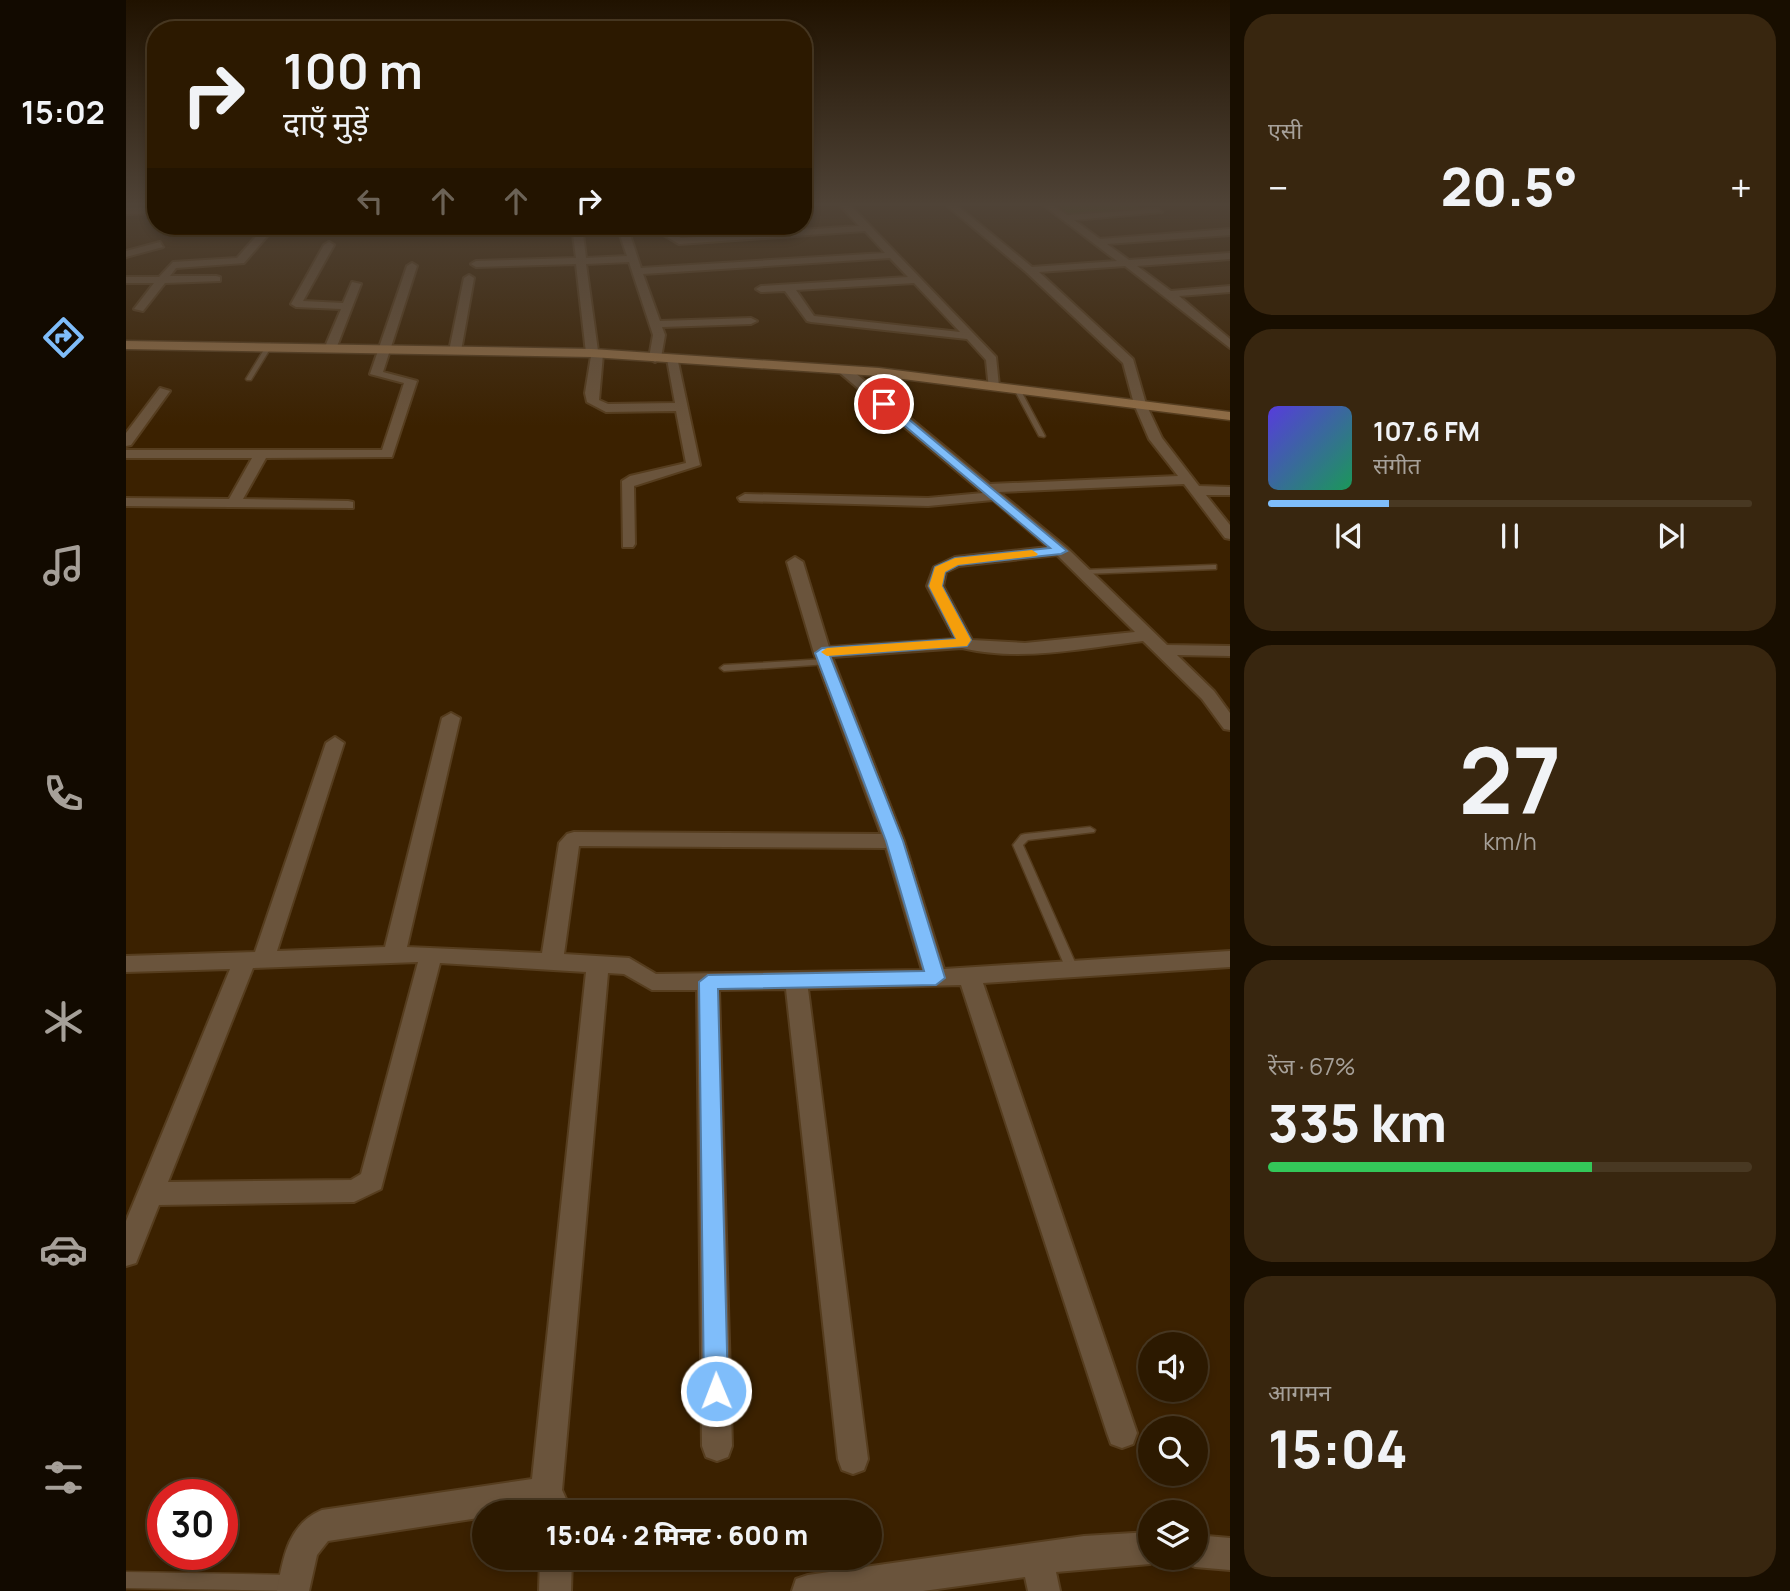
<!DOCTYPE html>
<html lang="hi">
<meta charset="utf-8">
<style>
body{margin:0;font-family:Manrope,"Noto Sans Devanagari",sans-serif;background:#38260f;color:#f1f3f6;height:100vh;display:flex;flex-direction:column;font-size:26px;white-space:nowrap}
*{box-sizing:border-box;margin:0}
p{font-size:23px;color:#a6a099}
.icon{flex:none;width:38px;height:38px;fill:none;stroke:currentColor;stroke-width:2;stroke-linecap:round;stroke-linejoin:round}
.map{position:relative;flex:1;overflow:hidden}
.details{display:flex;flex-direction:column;gap:14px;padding:14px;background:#180e00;width:560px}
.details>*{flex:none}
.banner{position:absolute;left:21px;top:21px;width:665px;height:214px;border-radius:28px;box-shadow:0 4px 10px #0003,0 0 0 2px #483822;background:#2c1900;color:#f1f3f6;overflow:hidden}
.fabs{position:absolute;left:1012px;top:1332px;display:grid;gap:14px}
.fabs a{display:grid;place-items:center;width:70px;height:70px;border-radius:50%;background:#2c1900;box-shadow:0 4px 10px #0003,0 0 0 2px #483822;font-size:35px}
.speed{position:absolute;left:21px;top:1479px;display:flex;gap:14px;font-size:35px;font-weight:700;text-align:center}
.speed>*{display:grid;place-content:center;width:91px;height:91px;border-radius:50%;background:#2c1900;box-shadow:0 4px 10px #0003,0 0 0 2px #483822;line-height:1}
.speed .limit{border:10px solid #d22;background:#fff;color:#111}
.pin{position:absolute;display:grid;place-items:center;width:60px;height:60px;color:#fff;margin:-30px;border:4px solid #fff;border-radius:50%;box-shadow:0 2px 7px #0007}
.me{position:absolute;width:77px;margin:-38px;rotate:359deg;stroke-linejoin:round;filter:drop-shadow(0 0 5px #0008)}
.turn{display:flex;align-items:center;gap:24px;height:147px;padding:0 21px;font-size:32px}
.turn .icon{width:91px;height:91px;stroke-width:2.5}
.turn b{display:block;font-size:49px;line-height:60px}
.lanes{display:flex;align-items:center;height:66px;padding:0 21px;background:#0003;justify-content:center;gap:35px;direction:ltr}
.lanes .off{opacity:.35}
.big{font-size:52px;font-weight:800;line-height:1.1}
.details .tile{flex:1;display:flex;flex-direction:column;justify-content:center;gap:10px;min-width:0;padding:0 24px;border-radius:28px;background:#38260f}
.details .dial{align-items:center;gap:0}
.dial b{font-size:91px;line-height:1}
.song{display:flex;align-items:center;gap:21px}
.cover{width:84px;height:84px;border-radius:10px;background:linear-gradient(135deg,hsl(250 70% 55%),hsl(150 70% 35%))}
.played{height:7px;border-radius:4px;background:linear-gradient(90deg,#7fbdfa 25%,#483822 25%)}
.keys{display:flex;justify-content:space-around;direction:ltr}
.heat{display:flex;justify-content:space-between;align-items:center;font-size:38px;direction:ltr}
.charge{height:10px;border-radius:5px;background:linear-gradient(90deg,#34c759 67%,#483822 0)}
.trip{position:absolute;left:346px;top:1500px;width:410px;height:70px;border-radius:35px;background:#2c1900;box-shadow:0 4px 10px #0003,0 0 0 2px #483822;font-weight:800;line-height:70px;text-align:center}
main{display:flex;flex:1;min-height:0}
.dock{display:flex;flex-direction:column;width:126px;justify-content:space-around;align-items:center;background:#120a00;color:#a6a099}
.dock .icon{width:49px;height:49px}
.dock .on{color:#7fbdfa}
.dock b{font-size:32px;color:#f1f3f6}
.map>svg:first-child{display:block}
.green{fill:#385404}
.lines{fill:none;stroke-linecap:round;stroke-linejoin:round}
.lane-casing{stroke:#563d1e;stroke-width:3}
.street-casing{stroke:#563d1e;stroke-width:4}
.secondary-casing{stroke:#563d1e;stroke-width:3}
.lane{fill:#6a543c;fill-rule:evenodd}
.street{fill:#6a543c;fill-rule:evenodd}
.secondary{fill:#906d46;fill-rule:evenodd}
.route{fill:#7fbdfa;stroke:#537ba2;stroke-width:2}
.slow{fill:#f59e0b}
</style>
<main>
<nav class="dock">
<b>15:02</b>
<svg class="icon on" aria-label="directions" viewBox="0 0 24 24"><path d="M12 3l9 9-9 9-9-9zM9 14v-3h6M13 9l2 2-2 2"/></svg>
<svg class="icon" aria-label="music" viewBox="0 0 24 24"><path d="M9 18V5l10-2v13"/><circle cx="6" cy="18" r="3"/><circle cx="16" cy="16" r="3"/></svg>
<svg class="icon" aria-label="phone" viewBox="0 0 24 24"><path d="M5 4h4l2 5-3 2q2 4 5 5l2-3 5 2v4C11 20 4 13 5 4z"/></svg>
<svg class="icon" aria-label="climate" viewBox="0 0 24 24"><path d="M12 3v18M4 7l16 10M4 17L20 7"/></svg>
<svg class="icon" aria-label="car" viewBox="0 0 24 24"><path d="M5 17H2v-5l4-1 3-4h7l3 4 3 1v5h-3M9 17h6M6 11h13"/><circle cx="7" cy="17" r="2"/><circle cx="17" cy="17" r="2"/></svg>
<svg class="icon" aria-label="filters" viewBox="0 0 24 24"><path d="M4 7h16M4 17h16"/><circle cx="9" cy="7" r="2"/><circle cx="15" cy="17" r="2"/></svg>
</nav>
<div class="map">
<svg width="1104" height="1591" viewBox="0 0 1104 1591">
<rect width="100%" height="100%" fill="#3b2100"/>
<path class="green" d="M930,204H1008L1018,210L944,215Z"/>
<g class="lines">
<g class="lane-casing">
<path id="lane" d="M139,348L144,349L125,380H121L120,379Z
M889,388L894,389L919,436L918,437L913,436L888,389Z
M1087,565H1090V569L957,574L953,572L957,570Z
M700,659L704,662L703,664L598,671L594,668L598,665Z
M964,827L969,830L968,832L902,840L897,845L952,969L950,972L946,973L942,972L940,969L887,845L895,835L899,834Z
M0,1572L165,1575L171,1577L173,1583L171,1589L165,1591L0,1588Z"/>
</g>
<g class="street-casing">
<path id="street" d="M713,204H723L870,357L873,386L863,389L860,360L841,339L685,322L681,321L659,291L635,292L630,289L635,286L782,277L764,258L517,274L534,321L625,318L631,321L625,324L536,327L539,335L535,358L529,362L523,358L527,335L503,262L460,264L472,351L477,354L473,400L482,404L549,403L541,359L551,357L574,465L508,486L509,544L507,547H497L496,481L504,476L560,463L550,411L480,412L461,402L459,393L465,356L460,353L450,264L350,267L345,264L350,261L450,258L446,226H456L460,258L501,256L491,226H501L515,268L759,253L739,231L553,244L531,231L539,229L555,238L733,226ZM788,283L834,332L688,316L670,290Z
M819,204H829L906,267L991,261L916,204H925L941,215L1031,209L1036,212L948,220L974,239L1104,229V235L981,244L1003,260L1104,253V259L1011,266L1045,291L1104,286V292L1053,296L1104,339V348L999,266L913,272L1007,359L1020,404L1036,438L1073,486L1104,487V495H1080L1104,525V539L1099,538L1058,484L873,492L940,547L1041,645L1104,646V656L1051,655L1088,691L1104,713V730L1098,729L1076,699L1017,641C959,648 894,662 836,648L706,657L778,841L818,969L1104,951V967L857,983L1011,1433L1007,1444L996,1448L985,1444L981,1433L835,985L682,989L742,1459L738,1470L727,1474L716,1470L712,1459L660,989L593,990L606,1446L602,1457L591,1461L580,1457L576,1446L571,990H526L498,974L482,973L436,1490L446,1512H413L412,1509L359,1512V1517L202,1541L191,1555L183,1591H151C157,1558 162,1524 196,1510L406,1479L460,972L314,963L255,1189L228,1202L33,1205L10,1263L0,1266V1221L104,969L0,972V956L129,952L200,743L209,737L218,743L151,951L259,947L316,718L325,713L334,718L281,947L416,953L433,843L441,834L448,832L755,834L688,653L661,562L669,557L677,562L703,647L829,639L801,586L808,567L829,557L922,547L867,500L802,506L614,501L612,498L619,494L802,498L857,493L714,373V367H722L864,484L1052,476L1023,439L1008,404L997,363L900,272ZM931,555L1009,632L899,643L846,640L817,586L820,572L833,566ZM453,846L760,848L796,970L530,974L503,958L438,954ZM292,962L235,1174L225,1180L42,1182L127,968Z
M30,207V213L0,214V208Z
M134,226L145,228L342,226L337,229L143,234L118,263L50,268L44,276H90L94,277V281L39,283L17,311L8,309L28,283H0V277H33L47,262L111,258L134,232Z
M34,242L37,247L0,257V251Z
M203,242L208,245L177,301L217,303L226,282L235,284L210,349L204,352L198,349L215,309L170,307L165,304L198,245Z
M286,263L291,266L257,372L291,381L266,457L140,458L117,499L222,501L227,502V508L0,506V498L103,499L126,458H0V450H256L278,383L244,374L281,266Z
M343,275L348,278L335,351L329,354L323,351L338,278Z
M34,388L44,391L5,445L0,446V433Z
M1024,1532V1558L1035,1559L1024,1564L930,1572L934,1591H902L899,1577L797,1591H666L670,1579L682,1575L958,1536Z
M1069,1535L1104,1538V1570L1069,1567L1058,1562L1056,1558H1069Z
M414,1558H446L445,1591H413Z"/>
</g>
<g class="secondary-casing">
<path id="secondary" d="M0,341L466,349L753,368L1104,412V420L753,376L466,357L0,349Z"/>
</g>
<use href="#lane" class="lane"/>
<use href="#street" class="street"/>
<use href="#secondary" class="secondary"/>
</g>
<linearGradient id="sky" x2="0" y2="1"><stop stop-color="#201200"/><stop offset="0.48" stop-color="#4f4337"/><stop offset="1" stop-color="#4f4337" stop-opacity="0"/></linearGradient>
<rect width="1104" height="426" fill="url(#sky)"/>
<path class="route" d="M755,402H762L941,551L935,554L832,565L819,572L816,586L845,640L841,646L704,656L777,841L819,978L810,985L592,989L602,1391L599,1400L590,1403L582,1400L578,1391L573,982L582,975L798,971L760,841L689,653L696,648L830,639L803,586L809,567L829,558L924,548L755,406Z"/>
<path class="slow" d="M906,550L912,554L910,556L832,565L819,572L816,586L845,640L841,646L701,656L695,652L701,648L830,639L803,586L809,567L829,558Z"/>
</svg>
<div class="fabs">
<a><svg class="icon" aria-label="sound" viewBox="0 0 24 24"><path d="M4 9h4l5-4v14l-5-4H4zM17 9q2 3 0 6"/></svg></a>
<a><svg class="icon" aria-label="search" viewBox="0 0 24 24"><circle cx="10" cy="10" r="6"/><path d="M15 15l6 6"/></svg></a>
<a><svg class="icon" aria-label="layers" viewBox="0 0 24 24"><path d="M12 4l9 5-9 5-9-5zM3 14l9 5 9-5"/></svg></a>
</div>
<div class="speed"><div class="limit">30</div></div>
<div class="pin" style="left:758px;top:404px;background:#d93025"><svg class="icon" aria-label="arrive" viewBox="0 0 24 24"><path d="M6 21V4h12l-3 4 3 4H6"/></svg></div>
<svg class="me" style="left:590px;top:1391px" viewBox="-20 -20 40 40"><circle r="17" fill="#7fbdfa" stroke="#fff" stroke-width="3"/><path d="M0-11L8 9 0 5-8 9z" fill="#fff"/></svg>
<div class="trip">15:04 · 2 मिनट · 600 m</div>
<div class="banner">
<div class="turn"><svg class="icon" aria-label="right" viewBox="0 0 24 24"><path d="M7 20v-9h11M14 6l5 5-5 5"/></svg><div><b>100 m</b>दाएँ मुड़ें</div></div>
<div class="lanes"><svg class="icon off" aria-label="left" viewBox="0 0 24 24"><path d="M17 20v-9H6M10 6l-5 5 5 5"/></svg><svg class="icon off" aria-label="ahead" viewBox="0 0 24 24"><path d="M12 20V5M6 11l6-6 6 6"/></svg><svg class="icon off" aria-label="ahead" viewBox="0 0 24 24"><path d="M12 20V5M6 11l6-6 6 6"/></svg><svg class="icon" aria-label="right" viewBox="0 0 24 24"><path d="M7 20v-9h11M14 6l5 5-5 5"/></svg></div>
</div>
</div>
<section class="details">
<div class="tile"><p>एसी</p>
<div class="heat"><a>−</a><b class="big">20.5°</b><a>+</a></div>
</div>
<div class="tile">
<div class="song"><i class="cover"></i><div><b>107.6 FM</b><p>संगीत</p></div></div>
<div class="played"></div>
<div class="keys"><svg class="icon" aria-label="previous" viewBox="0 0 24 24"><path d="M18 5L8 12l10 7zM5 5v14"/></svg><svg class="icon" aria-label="pause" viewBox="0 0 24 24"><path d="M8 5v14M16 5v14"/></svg><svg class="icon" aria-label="next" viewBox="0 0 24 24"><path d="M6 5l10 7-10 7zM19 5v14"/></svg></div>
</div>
<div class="tile dial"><b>27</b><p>km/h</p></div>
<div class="tile"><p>रेंज · 67%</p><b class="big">335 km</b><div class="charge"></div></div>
<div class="tile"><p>आगमन</p><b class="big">15:04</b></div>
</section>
</main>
